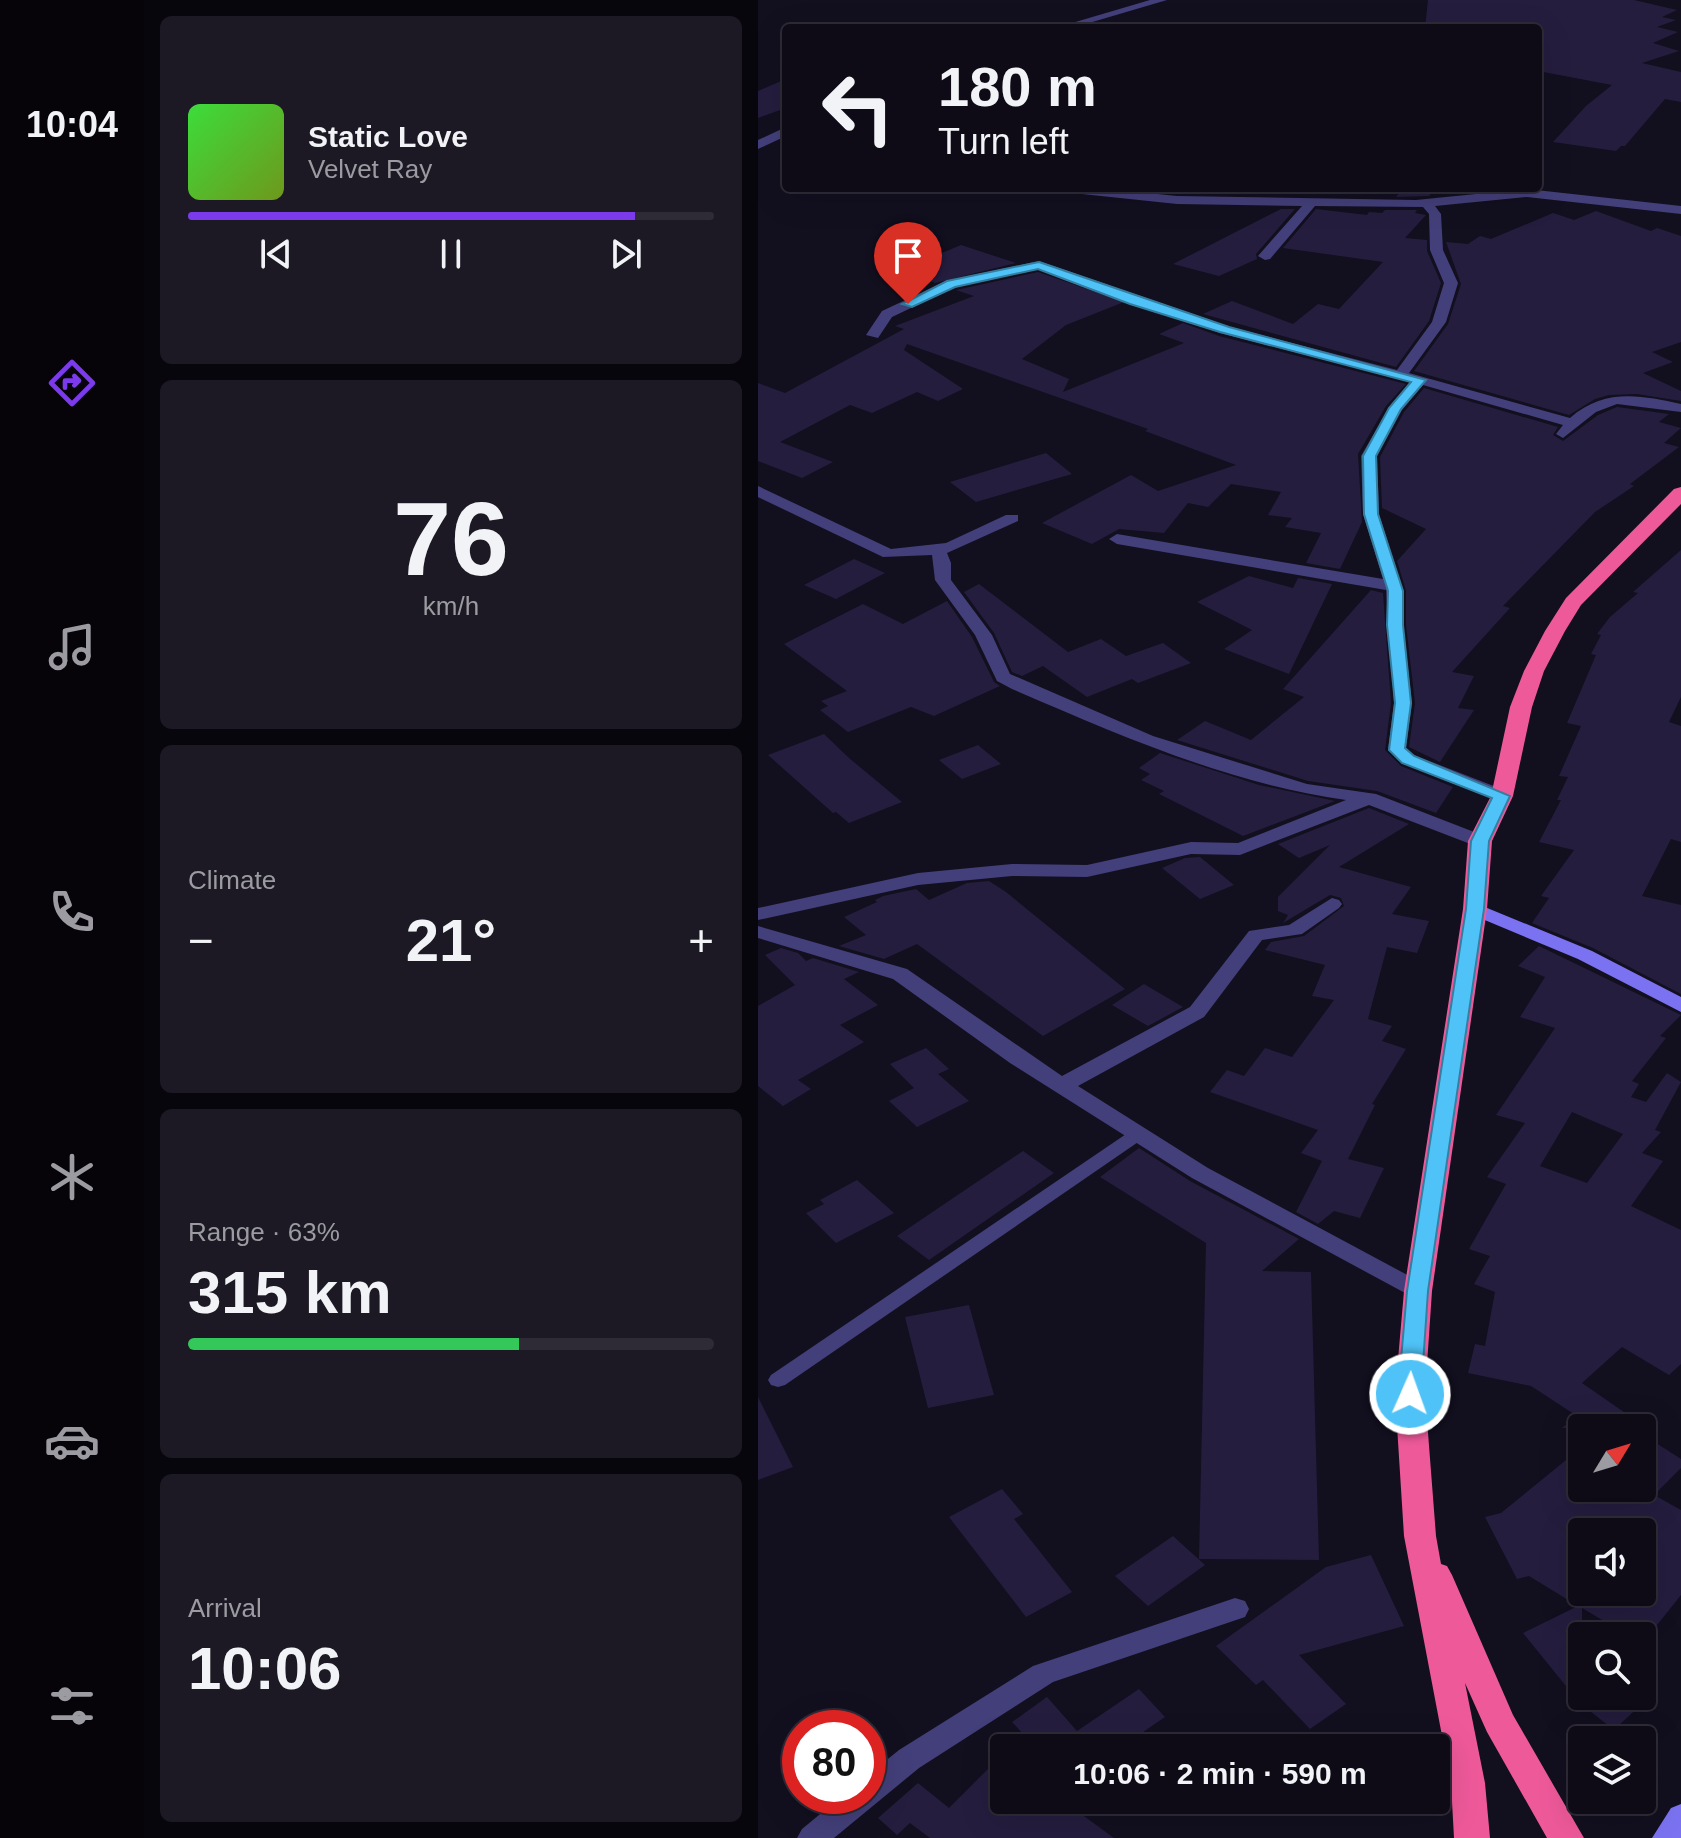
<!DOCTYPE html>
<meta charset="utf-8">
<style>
body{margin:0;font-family:Arial,sans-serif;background:#1c1924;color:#f1f3f6;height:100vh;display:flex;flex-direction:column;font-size:30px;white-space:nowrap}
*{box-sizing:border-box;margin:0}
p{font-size:26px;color:#9b9ba1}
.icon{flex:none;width:44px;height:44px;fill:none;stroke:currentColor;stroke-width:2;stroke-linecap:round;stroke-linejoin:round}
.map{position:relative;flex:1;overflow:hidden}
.sheet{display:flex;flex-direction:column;gap:16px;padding:16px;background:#08060d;width:614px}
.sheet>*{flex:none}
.banner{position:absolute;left:24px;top:24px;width:760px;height:168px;border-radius:8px;box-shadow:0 8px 32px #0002,0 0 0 2px #2e2b36;background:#0e0b17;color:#f1f3f6;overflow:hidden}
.needle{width:52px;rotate:52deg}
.buttons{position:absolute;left:810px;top:1414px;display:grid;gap:16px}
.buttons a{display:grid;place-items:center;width:88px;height:88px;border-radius:8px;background:#0e0b17;box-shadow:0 8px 32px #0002,0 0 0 2px #2e2b36;font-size:40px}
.speed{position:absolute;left:24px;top:1710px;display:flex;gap:16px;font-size:40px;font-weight:700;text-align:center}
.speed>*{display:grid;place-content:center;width:104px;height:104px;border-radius:50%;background:#0e0b17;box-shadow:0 8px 32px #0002,0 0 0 2px #2e2b36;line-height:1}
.speed .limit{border:12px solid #d22;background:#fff;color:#111}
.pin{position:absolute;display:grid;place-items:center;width:68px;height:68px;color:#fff;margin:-82px -34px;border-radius:50% 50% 50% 0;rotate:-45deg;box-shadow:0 0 8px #0007}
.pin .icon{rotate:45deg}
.me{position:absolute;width:88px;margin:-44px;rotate:2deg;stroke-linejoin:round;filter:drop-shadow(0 0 6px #0008)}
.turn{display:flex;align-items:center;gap:28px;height:168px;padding:0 24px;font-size:36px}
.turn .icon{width:104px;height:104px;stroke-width:2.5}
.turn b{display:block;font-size:56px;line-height:68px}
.big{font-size:60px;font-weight:600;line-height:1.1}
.sheet .widget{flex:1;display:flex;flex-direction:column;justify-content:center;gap:12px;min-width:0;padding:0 28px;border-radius:12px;background:#1c1924}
.sheet .dial{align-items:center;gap:0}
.dial b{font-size:104px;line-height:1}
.song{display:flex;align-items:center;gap:24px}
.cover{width:96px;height:96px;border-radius:12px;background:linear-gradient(135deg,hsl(120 70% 55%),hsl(80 70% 35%))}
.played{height:8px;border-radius:4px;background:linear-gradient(90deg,#7c3aed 85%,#2e2b36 85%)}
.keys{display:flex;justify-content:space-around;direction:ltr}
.heat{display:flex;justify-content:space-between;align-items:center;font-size:44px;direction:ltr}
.charge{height:12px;border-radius:6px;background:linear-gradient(90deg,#34c759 63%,#2e2b36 0)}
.trip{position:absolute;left:232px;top:1734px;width:460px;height:80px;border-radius:8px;background:#0e0b17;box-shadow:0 8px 32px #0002,0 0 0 2px #2e2b36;font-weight:600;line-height:80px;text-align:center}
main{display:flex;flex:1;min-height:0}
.tab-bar{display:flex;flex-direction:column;width:144px;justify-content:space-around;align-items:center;background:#060409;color:#9b9ba1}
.tab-bar .icon{width:56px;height:56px}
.tab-bar .on{color:#7c3aed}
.tab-bar b{font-size:36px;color:#f1f3f6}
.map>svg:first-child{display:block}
.building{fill:#251d3e;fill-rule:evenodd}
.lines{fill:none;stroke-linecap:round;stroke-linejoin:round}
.lane{fill:#433f7a;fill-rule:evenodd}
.street{fill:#433f7a;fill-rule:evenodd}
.secondary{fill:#7b72f1;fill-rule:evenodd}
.highway{fill:#ee599a;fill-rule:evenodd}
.route{fill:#4fc3f7;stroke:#337fa1;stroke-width:2}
</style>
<main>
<nav class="tab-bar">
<b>10:04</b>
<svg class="icon on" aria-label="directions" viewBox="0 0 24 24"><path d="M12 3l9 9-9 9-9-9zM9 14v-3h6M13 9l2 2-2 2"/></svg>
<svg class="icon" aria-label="music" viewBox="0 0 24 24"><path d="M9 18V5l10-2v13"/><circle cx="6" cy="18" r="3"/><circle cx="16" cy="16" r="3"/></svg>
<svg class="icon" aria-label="phone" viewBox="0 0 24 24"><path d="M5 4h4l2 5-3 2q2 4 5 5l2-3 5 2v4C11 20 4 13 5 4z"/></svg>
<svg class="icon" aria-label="climate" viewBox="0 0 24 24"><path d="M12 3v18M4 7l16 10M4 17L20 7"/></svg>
<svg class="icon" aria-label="car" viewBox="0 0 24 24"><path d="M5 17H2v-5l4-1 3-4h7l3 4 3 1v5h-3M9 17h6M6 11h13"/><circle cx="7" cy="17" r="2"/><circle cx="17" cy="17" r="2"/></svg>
<svg class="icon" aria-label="filters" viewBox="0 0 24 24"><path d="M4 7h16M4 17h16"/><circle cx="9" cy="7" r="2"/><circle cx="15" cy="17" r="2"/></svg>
</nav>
<section class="sheet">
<div class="widget">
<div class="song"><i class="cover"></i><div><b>Static Love</b><p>Velvet Ray</p></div></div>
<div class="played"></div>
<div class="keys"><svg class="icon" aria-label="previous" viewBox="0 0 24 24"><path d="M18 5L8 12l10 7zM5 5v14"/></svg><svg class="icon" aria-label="pause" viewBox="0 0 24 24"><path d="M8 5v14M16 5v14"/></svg><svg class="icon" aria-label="next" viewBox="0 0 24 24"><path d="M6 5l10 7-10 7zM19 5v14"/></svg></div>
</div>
<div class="widget dial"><b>76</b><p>km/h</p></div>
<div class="widget"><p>Climate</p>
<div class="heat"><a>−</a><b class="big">21°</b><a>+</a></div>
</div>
<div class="widget"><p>Range · 63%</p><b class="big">315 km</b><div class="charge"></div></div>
<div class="widget"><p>Arrival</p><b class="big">10:06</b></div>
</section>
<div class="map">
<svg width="923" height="1838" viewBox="0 0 923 1838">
<rect width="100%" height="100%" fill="#120f1f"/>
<path class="building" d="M670,0H876L919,10L904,17L918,20L899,27L920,32L895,43L921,51L884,63L923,72V102L907,99L867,146H863L858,151L795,142L828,106L854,85L780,71V28H667Z
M28,79V108L0,118V91Z
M645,188H678L671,196L638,197Z
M523,209H537L498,254L499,259L461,276L415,264Z
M558,209L609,215L611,212L624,213L627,210H659L657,213L668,215L647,238L669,240V251L683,283L671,321L638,367L445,314L474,301L535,324L560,304L581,309L625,262L525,248Z
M838,211L893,231L899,228L923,236V342L894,352L915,362L885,373L923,391V401L879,394L851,395L837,399L811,415L656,371L690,324L703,284L688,242L710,244L722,236L733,239L795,213L816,220Z
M203,245L258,263L177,283L148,268Z
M280,272L366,302L308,325L264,359L311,379L305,392L426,343L401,334L425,323L461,336L648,384L628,406L600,454L604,522L582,569L548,563L563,533L527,527L534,518L510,515L523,492L473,484L450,507L430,503L406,533L361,529L334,544L284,523L373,475L400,491L478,465L387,431L390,429L149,344L146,350L205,389L180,401L159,392L114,413L92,405L22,442L75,462L44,478L0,461V383L27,393L146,329L137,326L216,296L198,290Z
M666,388L800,427L795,435L805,441L840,415L859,407L911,414L901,422L923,428L906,443L921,447L872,484L876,486L837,512L745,606L752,608L694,672L716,676L700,708L716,710L682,762L651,747L657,703L648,625V591L639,561L668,529L624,508L622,457L646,412Z
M288,453L314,474L218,502L192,482Z
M923,550V697L911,722L923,726V842L913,839L884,896L923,905V994L835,948L774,923L791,898L783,896L816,850L781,842L803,800H799L810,777L801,776L823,726L809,723L838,655L833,654L843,635L839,634L852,617L880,593L875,592Z
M96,559L127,573L78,599L46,585Z
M491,576L535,588L540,578L574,584L531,674L466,649L494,630L439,602Z
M221,584L310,652L343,639L368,656L405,643L433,663L380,683L374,679L329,697L285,666L264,676L254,672L236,633L206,592Z
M613,590L625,593L633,703L627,750L643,766L695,787L678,813L619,791L550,781L419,740L447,721L493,740L546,697L525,689Z
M189,601L214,637L236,682L242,686L176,716L153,707L90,732L62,710L70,706L63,701L89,691L26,644L105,604L145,624Z
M66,734L91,758L144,802L91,823L78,812L75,813L10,755Z
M220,745L243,764L204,779L181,760Z
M402,753L501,785L577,801L485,836L401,794L406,791L383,780L392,774L381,768Z
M611,808L651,824L581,867L653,887L634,914L671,921L659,953L629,947L610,1019L634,1026L624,1041L648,1049L614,1104L617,1105L590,1159L626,1168L602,1218L576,1211L560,1224L538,1212L564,1161L543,1153L560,1130L452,1092L469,1070L486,1076L507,1048L534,1057L576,1000L554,996L567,965L507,950L513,942L546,936L586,906L583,898L572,895L525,923L530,915L520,911V897L572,845L541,858L520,844Z
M442,857L476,885L442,899L404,868L427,858Z
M231,881L248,892L367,989L285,1036L159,944L126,959L81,946L108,935L86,917L119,902L117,900L125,896L158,889L171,900L209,883Z
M781,946L923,1015L902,1036L908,1038L874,1081L881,1084L873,1097L888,1102L909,1073L923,1082L897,1130L903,1132L884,1153L905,1161L873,1206L923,1230V1364L911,1375L864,1347L824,1383L889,1428H804L819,1416L773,1386L710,1373L717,1344L727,1346L737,1292L716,1284L732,1256L711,1249L748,1184L729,1177L767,1123L738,1115L797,1028L762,1017L787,977L760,966ZM814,1112L865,1134L829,1183L782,1166Z
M23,948L40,953L48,961L55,958L101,972L86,979L120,1005L82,1025L106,1042L40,1080L53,1089L25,1106L0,1086V1006L37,985L7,955Z
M386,984L425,1007L390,1026L354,1005Z
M168,1048L191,1069L180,1074L211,1101L159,1127L131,1101L156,1088L132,1064Z
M381,1148L432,1181L541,1239L504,1271L553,1272L561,1560L441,1559L448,1243L342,1177Z
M265,1151L296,1173L171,1260L139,1236Z
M99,1180L136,1213L78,1243L48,1213L66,1204L62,1200Z
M211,1305L236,1395L170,1408L147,1317Z
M0,1397L35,1467L0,1480Z
M884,1434L923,1459V1468L896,1495L923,1510V1595L884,1644V1636H871L824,1608V1696H892L856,1730L813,1696H816L765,1633L820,1606L771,1576L759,1579L727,1517L743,1513L824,1447V1488L884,1489ZM824,1532H884V1592H824Z
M244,1489L265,1514L256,1519L314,1592L268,1617L191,1517Z
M415,1536L447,1565L390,1606L357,1576Z
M613,1555L646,1626L541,1655L588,1704L552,1729L505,1680L498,1685L458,1646L568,1567Z
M381,1689L407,1717L362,1748H251L265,1734L254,1722L289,1697L319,1731Z
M246,1753V1800H304L356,1838H172L152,1823L139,1835L120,1818L160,1783L191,1808Z"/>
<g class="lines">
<path class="lane" d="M380,1128L386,1130L389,1134L386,1138L27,1385L20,1387L13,1385L10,1380L13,1375L374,1130Z"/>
<path class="street" d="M392,0H409L314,28H297Z
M28,127V136L0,149V140Z
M299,188H340L419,196L658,200L769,189L923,206V214L769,197L677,206L683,214L685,250L700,283L688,322L651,373L812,418C846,388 882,395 923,404V412L859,404L838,412L805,438L798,434L805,425L665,385L644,410L619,456L621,514L645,591V625L654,703L648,748L656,755L751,792L753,796L751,800H737L644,763L630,750L636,703L628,590L359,544L351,539L359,534L625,579L605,514L603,456L631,408L653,382L462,333L280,269L197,287L134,317L120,338L108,335L124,311L188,281L281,261L472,327L639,370L674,322L686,283L672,250L671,214L665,207L557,206L512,259L507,260L500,256L544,206L419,204L305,192Z
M0,486L133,549L188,543L248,515H260V521L189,553L193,563V580L234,635L252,674L395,736L549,784L618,794L729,837L732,841L729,845H715L611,805L482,855L433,854L329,877L254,876L160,885L0,920V908L160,873L254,864L329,865L433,842L480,843L588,800C472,784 361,735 254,689L239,681L217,635L177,580L174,555L125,557L0,497Z
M574,898L581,900L584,904L581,908L544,934L504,940L446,1017L320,1086L450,1168L668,1285L672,1291L668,1297L660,1300L434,1178L252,1063L135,979L0,938V926L149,969L304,1076L432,1007L491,931L531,925Z
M477,1598L487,1601L491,1609L487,1617L295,1682L161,1768L76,1838H39L44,1829L84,1796H110V1775L141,1750L275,1666Z"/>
<path class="secondary" d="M717,903L834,951L923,997V1012L820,959L710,913L707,909Z
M923,1804V1838H894L913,1808Z"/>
<path class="highway" d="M923,487V504L823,605L807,631L786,671L774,707L755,796L734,841L729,909L674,1291L667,1394L678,1536L683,1564L689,1566L694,1575L755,1715L826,1838H789L729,1732L707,1683L727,1783L732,1838H696L693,1783L646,1536L637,1394L646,1291L705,909L710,841L733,796L752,707L766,671L787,631L808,598L916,489Z"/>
</g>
<path class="route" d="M281,262L471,327L668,380L643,409L618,456L620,514L645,591V625L653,703L647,748L656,756L752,796L731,841L726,909L670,1291L663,1394L660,1400L652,1402L644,1400L640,1394L649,1291L708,909L713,841L734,798L644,763L631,750L637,703L629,625L630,591L606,514L605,456L631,408L653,382L462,332L372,304L280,269L197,287L154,307L144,304L189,281Z"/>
</svg>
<div class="buttons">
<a><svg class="needle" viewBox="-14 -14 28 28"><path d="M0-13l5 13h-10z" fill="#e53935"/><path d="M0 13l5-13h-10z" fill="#9b9ba1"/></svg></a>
<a><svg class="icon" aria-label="sound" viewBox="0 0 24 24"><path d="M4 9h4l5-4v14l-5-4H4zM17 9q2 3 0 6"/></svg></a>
<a><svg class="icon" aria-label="search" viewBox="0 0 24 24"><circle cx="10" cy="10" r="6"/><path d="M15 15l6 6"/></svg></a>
<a><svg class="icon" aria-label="layers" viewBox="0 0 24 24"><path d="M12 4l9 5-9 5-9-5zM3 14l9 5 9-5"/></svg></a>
</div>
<div class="speed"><div class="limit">80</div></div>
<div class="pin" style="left:150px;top:304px;background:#d93025"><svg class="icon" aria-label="arrive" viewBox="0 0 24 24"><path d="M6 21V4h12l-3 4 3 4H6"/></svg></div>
<svg class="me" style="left:652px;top:1394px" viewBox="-20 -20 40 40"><circle r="17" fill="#4fc3f7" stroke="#fff" stroke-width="3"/><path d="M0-11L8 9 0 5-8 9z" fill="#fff"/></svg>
<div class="trip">10:06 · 2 min · 590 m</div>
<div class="banner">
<div class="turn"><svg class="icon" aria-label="left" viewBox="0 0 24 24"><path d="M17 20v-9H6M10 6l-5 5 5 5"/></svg><div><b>180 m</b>Turn left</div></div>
</div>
</div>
</main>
